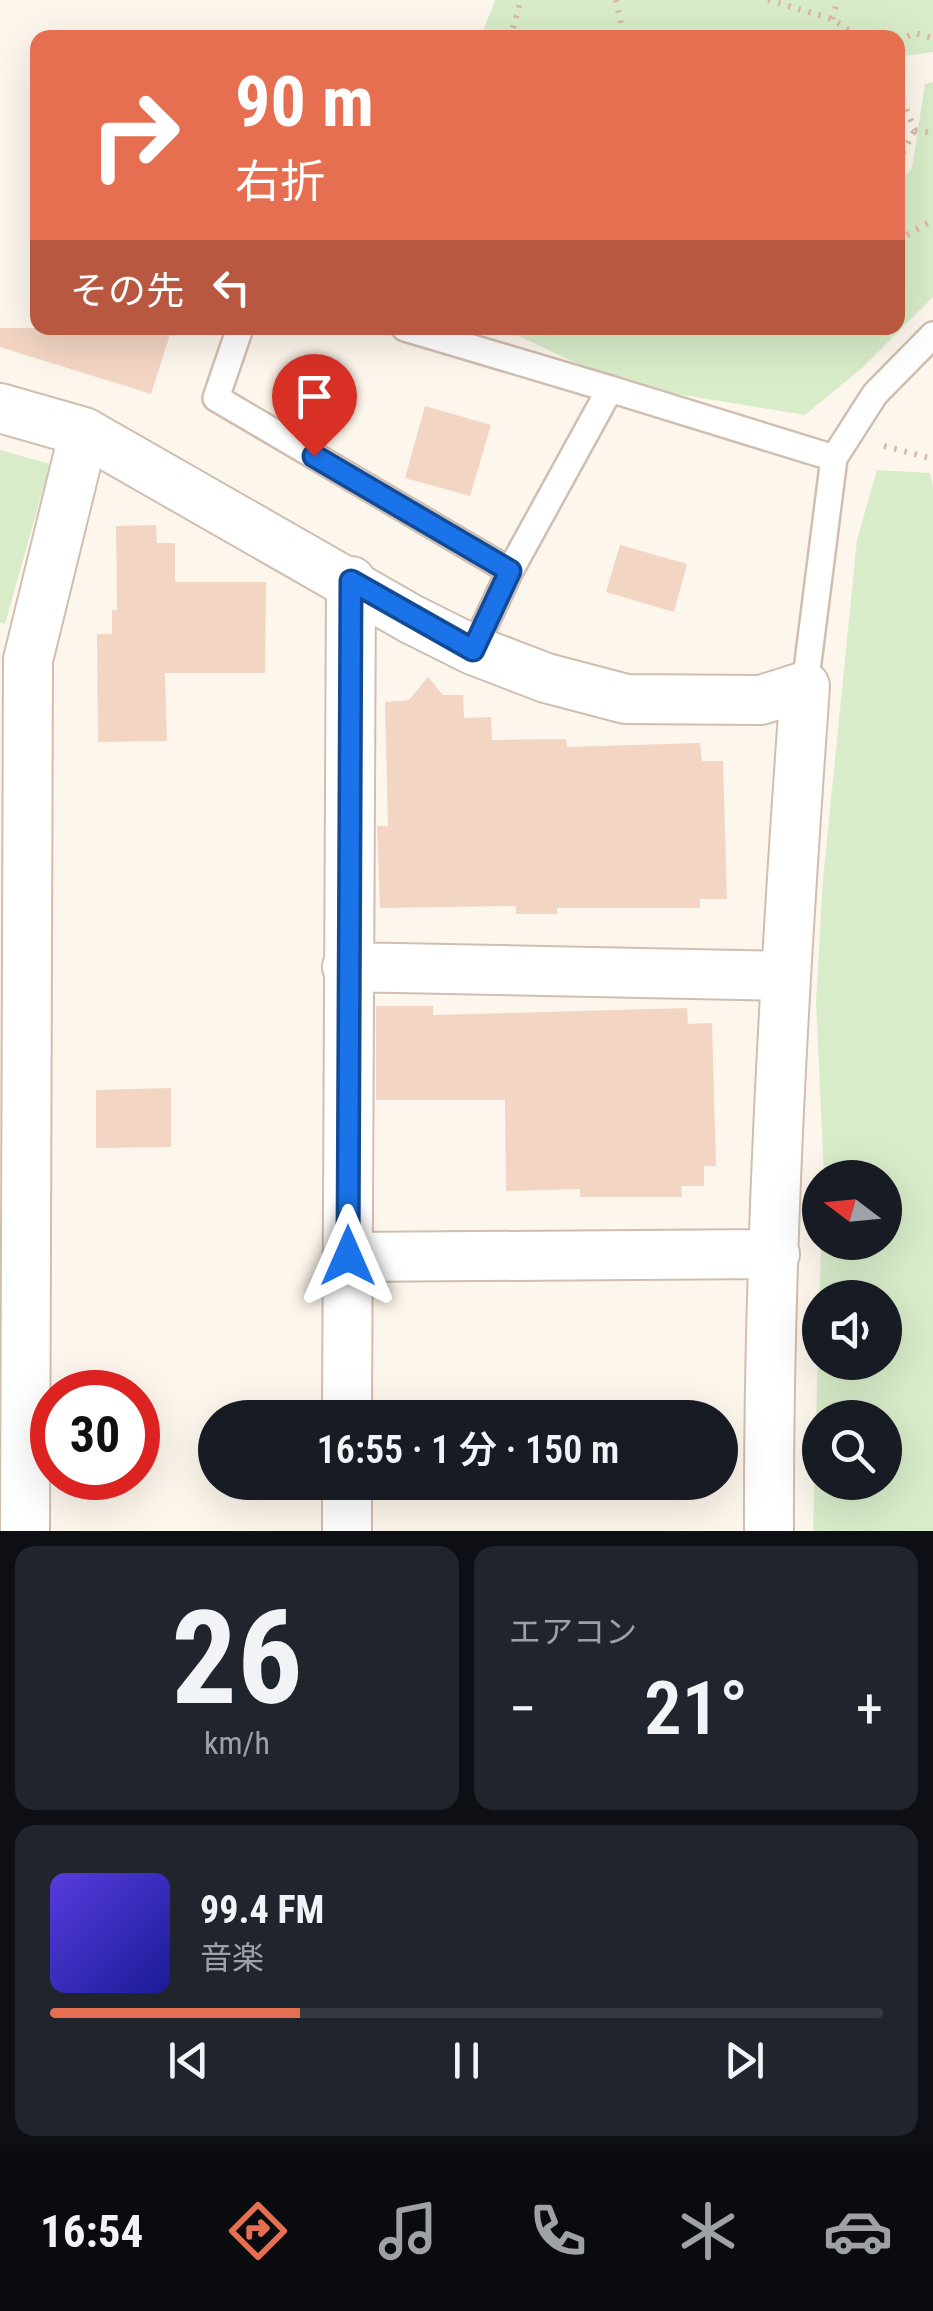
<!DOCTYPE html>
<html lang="ja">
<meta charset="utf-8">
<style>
body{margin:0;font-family:"Roboto Condensed","Noto Sans JP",sans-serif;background:#20242c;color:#f1f3f6;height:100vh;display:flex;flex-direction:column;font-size:38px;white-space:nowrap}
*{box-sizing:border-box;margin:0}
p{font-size:32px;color:#9ea1a6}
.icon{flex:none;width:55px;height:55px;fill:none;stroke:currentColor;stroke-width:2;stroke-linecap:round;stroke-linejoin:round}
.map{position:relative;height:1531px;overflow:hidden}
.details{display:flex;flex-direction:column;gap:15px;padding:15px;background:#0d0f14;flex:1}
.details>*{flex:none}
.top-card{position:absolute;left:30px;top:30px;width:875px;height:305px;border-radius:20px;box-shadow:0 10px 40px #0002;background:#e76f51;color:#fff;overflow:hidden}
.needle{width:65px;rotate:286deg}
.buttons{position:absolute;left:802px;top:1160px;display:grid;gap:20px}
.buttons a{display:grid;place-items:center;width:100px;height:100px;border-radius:50%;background:#171b24;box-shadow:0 10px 40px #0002;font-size:50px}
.speed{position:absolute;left:30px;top:1370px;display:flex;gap:20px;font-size:50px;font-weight:700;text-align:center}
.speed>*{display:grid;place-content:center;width:130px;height:130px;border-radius:50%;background:#171b24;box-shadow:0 10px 40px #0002;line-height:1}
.speed .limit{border:15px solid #d22;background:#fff;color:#111}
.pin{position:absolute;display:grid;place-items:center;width:85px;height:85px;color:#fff;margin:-102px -42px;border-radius:50% 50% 50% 0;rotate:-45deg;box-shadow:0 0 10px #0007}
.pin .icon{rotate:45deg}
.me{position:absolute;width:110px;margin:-55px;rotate:0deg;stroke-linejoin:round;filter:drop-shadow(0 0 8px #0008)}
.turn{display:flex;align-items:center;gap:35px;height:210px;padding:0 40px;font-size:45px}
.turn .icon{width:130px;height:130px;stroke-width:2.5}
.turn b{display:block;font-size:70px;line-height:85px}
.then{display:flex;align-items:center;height:95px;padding:0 40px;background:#0003;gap:20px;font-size:38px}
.big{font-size:75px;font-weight:600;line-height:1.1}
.details .card{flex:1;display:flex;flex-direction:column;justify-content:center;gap:15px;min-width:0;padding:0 35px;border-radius:20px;background:#20242c}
.details .dial{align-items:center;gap:0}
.dial b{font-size:130px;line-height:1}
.song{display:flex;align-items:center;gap:30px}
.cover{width:120px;height:120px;border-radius:15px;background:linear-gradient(135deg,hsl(250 70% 55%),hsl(240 70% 35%))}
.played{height:10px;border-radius:5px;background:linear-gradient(90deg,#e76f51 30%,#363941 30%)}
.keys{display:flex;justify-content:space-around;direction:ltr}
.heat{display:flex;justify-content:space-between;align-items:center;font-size:55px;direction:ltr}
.details .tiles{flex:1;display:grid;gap:15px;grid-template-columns:1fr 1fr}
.card:last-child{grid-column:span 2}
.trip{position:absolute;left:198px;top:1400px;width:540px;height:100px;border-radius:50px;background:#171b24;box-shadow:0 10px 40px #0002;font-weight:600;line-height:100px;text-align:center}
.dock{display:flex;height:160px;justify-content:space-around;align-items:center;background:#090b0e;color:#9ea1a6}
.dock .icon{width:70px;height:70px}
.dock .on{color:#e76f51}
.dock b{font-size:45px;color:#f1f3f6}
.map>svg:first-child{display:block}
.green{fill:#d8ecc9;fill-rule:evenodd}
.building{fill:#f3d5c3}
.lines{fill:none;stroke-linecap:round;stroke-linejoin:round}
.service-casing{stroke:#d1beb0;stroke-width:30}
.minor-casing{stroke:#d1beb0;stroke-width:52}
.path{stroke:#d9b8a5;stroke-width:6;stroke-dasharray:2.5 8;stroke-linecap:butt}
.service{stroke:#fff;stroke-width:25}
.minor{stroke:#fff;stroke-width:48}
.route-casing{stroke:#114b97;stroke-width:25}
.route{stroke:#1a73e8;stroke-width:18}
</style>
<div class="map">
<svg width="933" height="1531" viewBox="0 0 933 1531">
<rect width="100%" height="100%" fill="#fdf6ec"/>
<path class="green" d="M495,0H933V52L898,57V38L481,37Z
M933,82V297L861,369L805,415L622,385L502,328H898V185L912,168L925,84Z
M0,450L50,464L5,624L0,622Z
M877,470L930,473L933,486V1531H813L821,1243L885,1242V1178L824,1177L816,1001L823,880L857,540ZM820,1298H885V1362H820ZM820,1418H885V1482H820Z"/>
<path class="building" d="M0,328H172L151,394L0,347Z
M425,406L491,425L470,496L405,478Z
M156,525L157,543H175V582H266L265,673H165L167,741L98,742L97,634H112V610H117L116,526Z
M620,545L687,564L674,612L606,592Z
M428,677L443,695H463L464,718L491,717L492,740L566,739L567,747L700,743L702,761H723L727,899H700V908H557V914H516V906L380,908L377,826H388L385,702L409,700Z
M376,1006H433V1015L687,1008L688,1024L712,1023L716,1166H704V1186H681L682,1197H580V1189L506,1191L505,1100H376Z
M171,1088V1147L96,1148V1090Z"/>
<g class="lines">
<g class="service-casing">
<path id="service" d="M240,328L216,398L510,571
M405,328L610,389
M473,650L510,571L610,389L834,458
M805,686L834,458L875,394L933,335"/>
</g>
<g class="minor-casing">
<path id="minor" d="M0,408L84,432L411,619L473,650L546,678L626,699L761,700L805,686C785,967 768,1249 769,1531
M347,967L784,976
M348,1257L775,1254
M347,1418L351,581
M25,1531L28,660L84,432
M347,1531V1482"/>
</g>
<path class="path" d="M616,0L624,38
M768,0L832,19L861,38
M832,19L838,0
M510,38L521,0
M898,41L915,33L933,38
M898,90L915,130
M915,130L933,133
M898,162L915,130
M898,240L933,220
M884,446L933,459"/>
<use href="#service" class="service"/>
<use href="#minor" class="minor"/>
</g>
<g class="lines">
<g class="route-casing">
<path id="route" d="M314,456L510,571L473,650L351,581L348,1256"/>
</g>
<use href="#route" class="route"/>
</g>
</svg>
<div class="buttons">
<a><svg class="needle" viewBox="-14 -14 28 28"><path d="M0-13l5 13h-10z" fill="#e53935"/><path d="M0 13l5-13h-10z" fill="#9ea1a6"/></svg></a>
<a><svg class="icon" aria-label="sound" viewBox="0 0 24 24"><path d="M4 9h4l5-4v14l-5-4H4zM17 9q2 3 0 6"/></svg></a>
<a><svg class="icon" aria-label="search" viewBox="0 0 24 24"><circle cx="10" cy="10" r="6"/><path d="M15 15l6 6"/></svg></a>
</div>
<div class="speed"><div class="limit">30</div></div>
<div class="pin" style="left:314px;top:456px;background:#d93025"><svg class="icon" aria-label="arrive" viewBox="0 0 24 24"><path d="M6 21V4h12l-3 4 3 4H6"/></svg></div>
<svg class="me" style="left:348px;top:1256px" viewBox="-20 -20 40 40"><path d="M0-17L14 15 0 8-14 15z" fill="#1a73e8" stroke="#fff" stroke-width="4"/></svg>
<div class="trip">16:55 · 1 分 · 150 m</div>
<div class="top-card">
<div class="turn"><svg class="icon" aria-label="right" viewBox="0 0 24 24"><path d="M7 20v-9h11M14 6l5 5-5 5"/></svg><div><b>90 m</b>右折</div></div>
<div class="then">その先<svg class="icon" aria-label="left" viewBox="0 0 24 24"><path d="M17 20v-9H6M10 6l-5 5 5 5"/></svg></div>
</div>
</div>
<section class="details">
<div class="tiles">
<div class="card dial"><b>26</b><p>km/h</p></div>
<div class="card"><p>エアコン</p>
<div class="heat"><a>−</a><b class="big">21°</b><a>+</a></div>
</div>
<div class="card">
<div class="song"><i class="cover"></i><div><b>99.4 FM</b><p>音楽</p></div></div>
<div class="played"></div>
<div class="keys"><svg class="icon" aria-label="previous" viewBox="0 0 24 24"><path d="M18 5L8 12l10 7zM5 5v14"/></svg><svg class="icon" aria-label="pause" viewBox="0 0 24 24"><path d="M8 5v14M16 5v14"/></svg><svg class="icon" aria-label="next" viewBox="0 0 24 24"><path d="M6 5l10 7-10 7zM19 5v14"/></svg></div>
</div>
</div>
</section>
<nav class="dock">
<b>16:54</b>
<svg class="icon on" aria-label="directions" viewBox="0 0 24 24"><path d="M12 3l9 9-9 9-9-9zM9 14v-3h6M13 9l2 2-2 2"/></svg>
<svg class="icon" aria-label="music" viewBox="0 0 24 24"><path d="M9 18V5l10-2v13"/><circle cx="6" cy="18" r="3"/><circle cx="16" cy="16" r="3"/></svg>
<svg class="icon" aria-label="phone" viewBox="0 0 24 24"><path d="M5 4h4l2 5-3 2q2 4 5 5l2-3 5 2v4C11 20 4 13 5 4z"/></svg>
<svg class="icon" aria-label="climate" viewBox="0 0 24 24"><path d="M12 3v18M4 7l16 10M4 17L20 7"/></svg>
<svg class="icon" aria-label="car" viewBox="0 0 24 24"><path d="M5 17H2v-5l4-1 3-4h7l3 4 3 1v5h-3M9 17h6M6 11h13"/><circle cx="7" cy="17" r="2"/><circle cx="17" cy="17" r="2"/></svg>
</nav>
